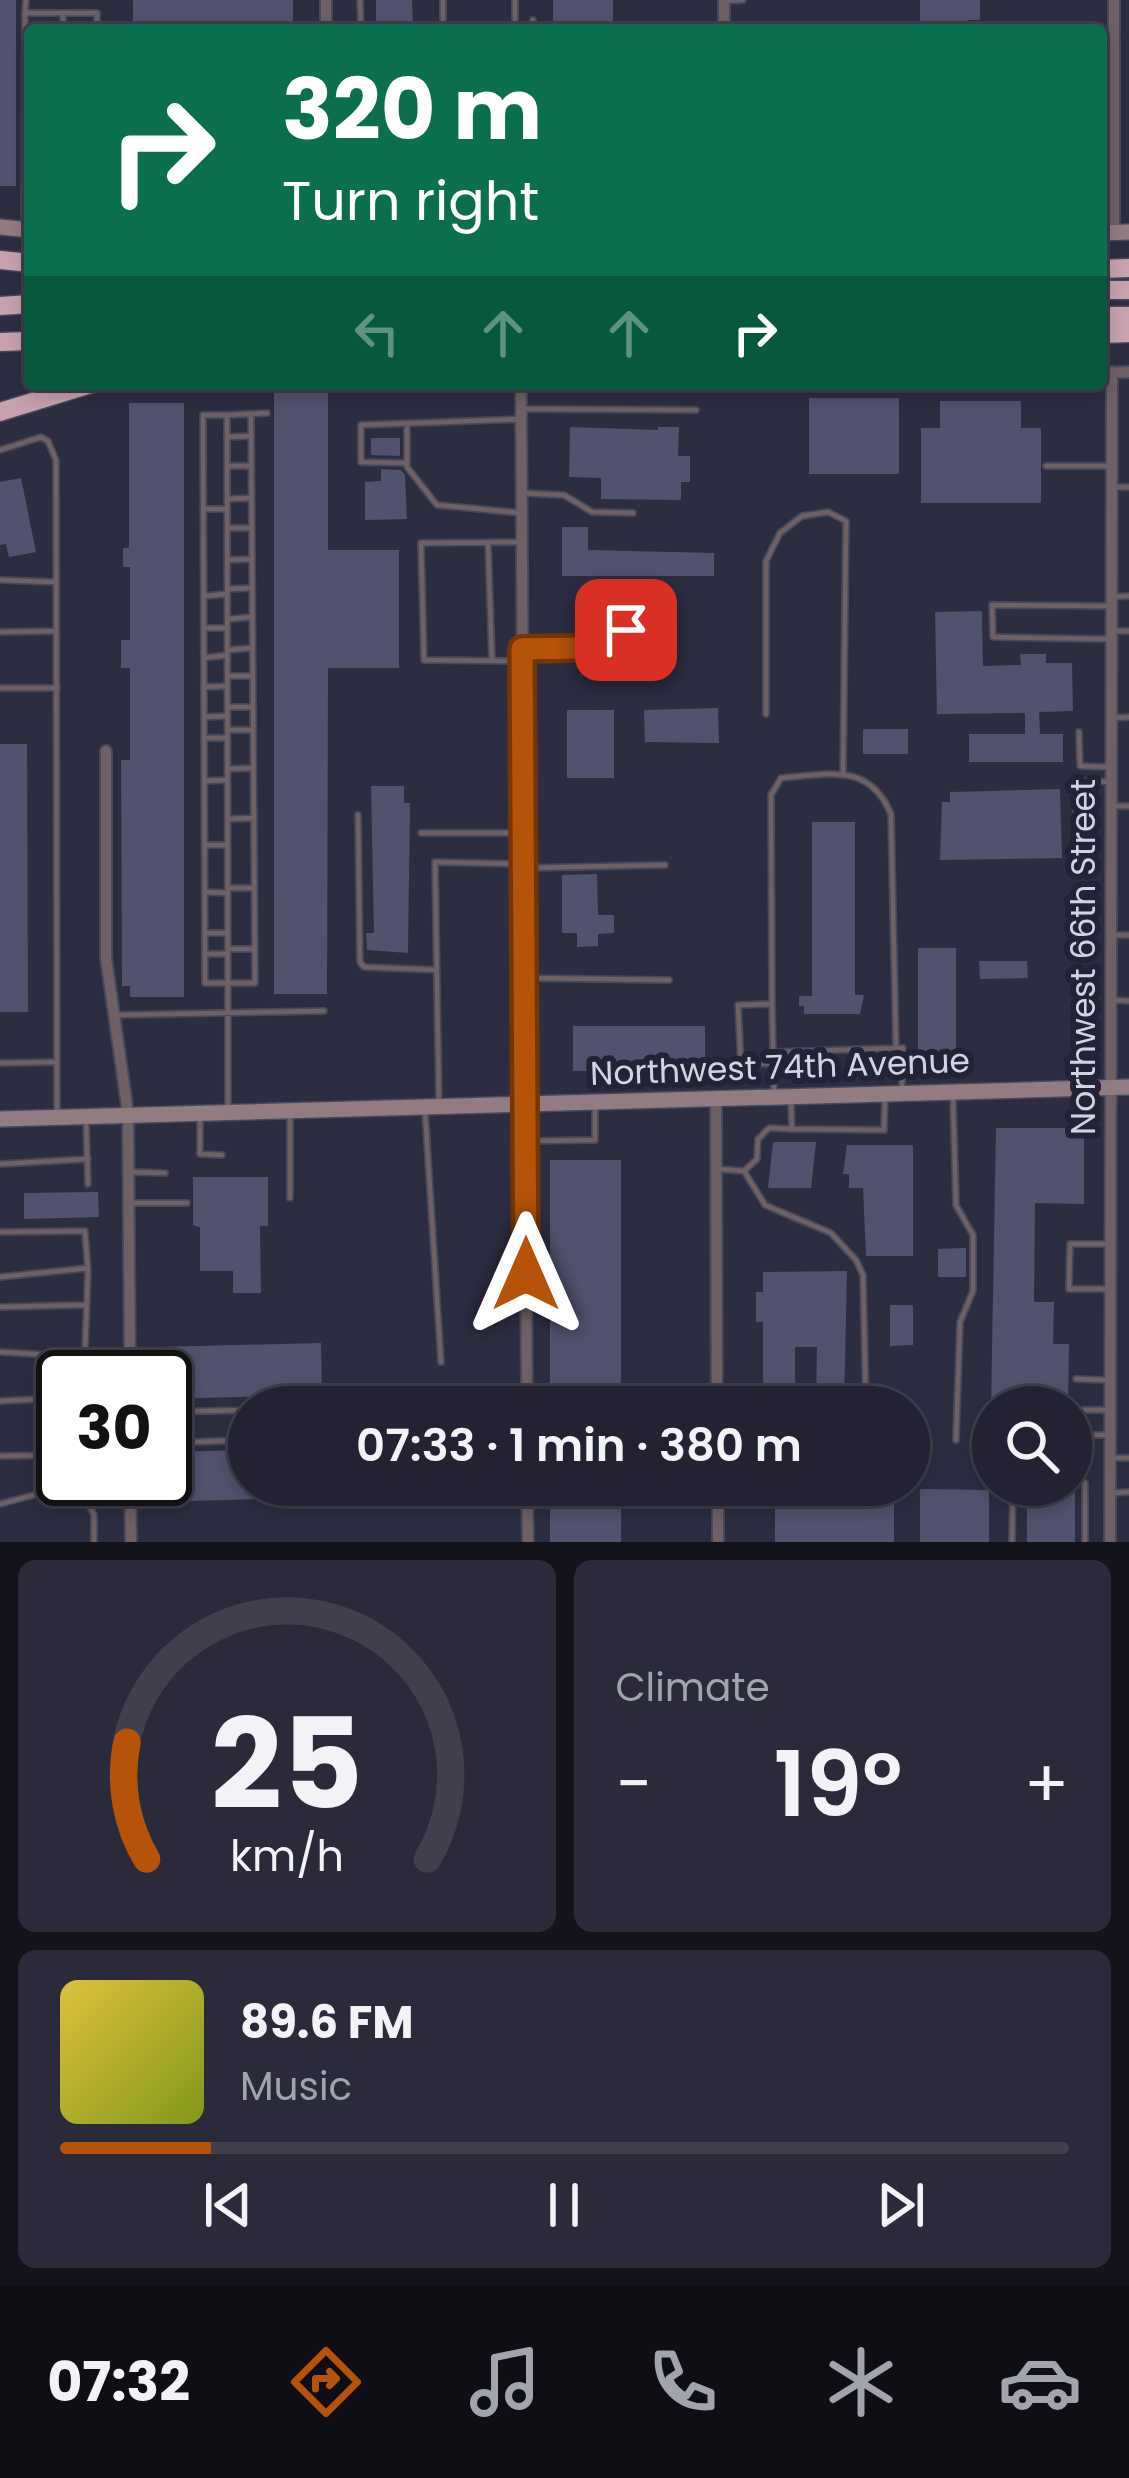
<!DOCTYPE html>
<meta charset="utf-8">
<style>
body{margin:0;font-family:Poppins,sans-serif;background:#2a2a3a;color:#f1f3f6;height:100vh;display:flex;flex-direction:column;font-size:45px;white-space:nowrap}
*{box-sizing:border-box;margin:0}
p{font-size:39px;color:#a2a4ac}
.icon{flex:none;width:66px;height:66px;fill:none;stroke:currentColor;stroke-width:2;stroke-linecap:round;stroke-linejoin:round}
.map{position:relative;height:1542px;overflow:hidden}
.sheet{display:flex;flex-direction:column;gap:18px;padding:18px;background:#13131c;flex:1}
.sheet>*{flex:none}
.hud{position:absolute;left:24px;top:24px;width:1083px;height:366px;border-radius:12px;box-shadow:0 6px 18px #0003,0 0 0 3px #3f3f4d;background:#0b6e4f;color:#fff;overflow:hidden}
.controls{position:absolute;left:972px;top:1386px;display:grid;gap:24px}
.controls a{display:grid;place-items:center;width:120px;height:120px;border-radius:50%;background:#222232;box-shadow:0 6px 18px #0003,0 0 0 3px #3f3f4d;font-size:60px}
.speed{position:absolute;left:36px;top:1350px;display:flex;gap:24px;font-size:60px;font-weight:700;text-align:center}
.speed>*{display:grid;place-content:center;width:156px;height:156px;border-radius:50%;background:#222232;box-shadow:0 6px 18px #0003,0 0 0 3px #3f3f4d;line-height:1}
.speed .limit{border:6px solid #111;border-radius:18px;background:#fff;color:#111}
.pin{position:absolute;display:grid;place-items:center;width:102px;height:102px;color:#fff;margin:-51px;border-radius:24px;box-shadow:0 6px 18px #0006}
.me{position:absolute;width:132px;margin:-66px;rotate:0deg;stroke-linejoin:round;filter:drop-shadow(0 0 9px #0008)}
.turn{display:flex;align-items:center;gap:42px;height:252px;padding:0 60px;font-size:54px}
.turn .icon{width:156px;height:156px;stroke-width:2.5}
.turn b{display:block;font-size:84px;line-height:102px}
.lanes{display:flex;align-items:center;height:114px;padding:0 60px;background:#0003;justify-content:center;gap:60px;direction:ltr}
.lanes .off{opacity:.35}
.big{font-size:90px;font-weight:600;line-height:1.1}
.sheet .card{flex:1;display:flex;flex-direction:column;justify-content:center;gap:18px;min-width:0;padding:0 42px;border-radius:18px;background:#2a2a3a}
.sheet .dial{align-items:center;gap:0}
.dial svg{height:312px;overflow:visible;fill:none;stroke:#3f3f4d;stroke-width:7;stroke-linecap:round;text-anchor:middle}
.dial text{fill:#f1f3f6;stroke:none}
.song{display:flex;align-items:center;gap:36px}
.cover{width:144px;height:144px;border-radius:18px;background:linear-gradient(135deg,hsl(50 70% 55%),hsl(70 70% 35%))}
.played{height:12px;border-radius:6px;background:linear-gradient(90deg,#b45309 15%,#3f3f4d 15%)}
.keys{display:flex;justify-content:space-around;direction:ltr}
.heat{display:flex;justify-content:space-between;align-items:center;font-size:66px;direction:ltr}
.sheet .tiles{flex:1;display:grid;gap:18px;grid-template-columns:1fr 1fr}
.card:last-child{grid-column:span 2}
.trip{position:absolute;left:228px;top:1386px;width:702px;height:120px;border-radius:60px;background:#222232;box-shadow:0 6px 18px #0003,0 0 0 3px #3f3f4d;font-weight:600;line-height:120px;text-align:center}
.tab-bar{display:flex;height:192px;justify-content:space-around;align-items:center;background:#0e0e14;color:#a2a4ac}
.tab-bar .icon{width:84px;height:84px}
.tab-bar .on{color:#b45309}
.tab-bar b{font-size:54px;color:#f1f3f6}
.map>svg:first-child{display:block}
.building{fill:#51526e}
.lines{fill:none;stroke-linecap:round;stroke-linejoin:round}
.lane-casing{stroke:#48485c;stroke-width:8}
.street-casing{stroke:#48485c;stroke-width:14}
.secondary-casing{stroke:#48485c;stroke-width:18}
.highway-casing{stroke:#48485c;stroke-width:21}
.lane{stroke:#6f6065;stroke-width:4.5}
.street{stroke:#6f6065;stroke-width:10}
.secondary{stroke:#937b82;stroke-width:15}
.highway{stroke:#c7a2ae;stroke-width:18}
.route-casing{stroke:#753606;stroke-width:30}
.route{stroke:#b45309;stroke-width:21}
.labels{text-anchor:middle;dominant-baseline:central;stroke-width:12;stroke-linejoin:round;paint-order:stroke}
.street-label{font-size:33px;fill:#d3d4e2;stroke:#232337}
</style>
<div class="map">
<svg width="1129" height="1542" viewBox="0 0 1129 1542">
<rect width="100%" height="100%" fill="#2d2d42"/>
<path class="building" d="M0,0H16V186H0Z
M133,0H293V25L133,26Z
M376,0H412L413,30H376Z
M553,0H613V30H553Z
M920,0H980V20H968V30H920Z
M274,393H328V550H399V668H328L327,994H274Z
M809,398H899V474H809Z
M940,401H1021V428H1041V503H921V428H940Z
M129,403H184V997H130V986H122L121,760H130V668H121V640H130V567H123V548H129Z
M570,427L658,430V427H679L678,456H690V482H681V500L601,499V478L569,477Z
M371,438H400V456L371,455Z
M381,469L401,470L405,475L407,519L365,520V482L381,481Z
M21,478L36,552L9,557L6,544L0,545V482Z
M562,527H588V550L714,553V576H562Z
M982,611L983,666L1021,665L1020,654H1046V663H1072L1073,711L1039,712L1040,734H1063V762H969V734H1025V713L937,714L935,612Z
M718,708L719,743L645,742L644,710Z
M567,710H614V778H567Z
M863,729H908V754H863Z
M0,744H27L28,1012H0Z
M371,786H404V803H410L408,953L367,950L366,933H374Z
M1060,789L1062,858L940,860L942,802H950V792Z
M812,822H855V995H864L860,1014H804V1006H799V996H812Z
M597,874L598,915H614V933L598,934V946L577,947V933H562V875Z
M918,948H956V1064H918Z
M979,961H1027L1028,978L980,979Z
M573,1026H705V1071H573Z
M996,1128H1084V1204L1035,1203L1034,1302H1054L1053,1344H1069L1068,1407H991Z
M773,1142H816L811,1188H768Z
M847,1145H913V1256H866L863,1188H849V1174H843Z
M550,1160H621V1407H550Z
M193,1177H268V1226H260L261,1293H233V1271H200V1227L193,1225Z
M98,1192L99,1217L24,1219V1193Z
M966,1248V1277H938V1249Z
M847,1271L844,1406H816L817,1347H795V1407H763V1322H756V1292H763V1272Z
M890,1305H913V1345L890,1346Z
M321,1343L322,1407H304V1395L165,1399L160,1347Z
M249,1450V1485H323V1497L163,1502L165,1452Z
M550,1485H621V1542H550Z
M1027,1485H1075V1542H1027Z
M920,1489L989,1490V1542H920Z
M775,1495H894V1542H775Z"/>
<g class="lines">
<g class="lane-casing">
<path id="lane" d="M360,0L361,30
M443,0V30
M515,0V30
M724,1L743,0
M25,13L26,0
M533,20V30
M996,26L997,30
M63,30V13
M24,224L25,13H97V30
M522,409L696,410
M227,415H203L205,983H255L251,414
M407,426V467L437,505L522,513
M227,437L251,436
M0,450L41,437L48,441L56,460L57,1110
M407,463L361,462V425L521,419
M227,466H251
M1046,466H1111
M1111,487H1129
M521,493L564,495L592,512L633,513
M227,499L251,498
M203,509H227
M227,528H252
M488,542L492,661
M227,560L252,559
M0,580L56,582
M228,589L252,588
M204,596L227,594
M1111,597L1129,596
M228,619L252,617
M204,628H227
M1111,631H1129
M0,632L56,631
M1107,639L993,637L992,605L1111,606
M522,649C551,647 605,654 626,630
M228,650L252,648
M204,658L227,655
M519,661L424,660L421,543L522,542
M228,676H253
M204,687L227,686
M0,688H57
M229,707H253
M766,714V561L780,533L802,516L828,512L846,521L843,775
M204,717L227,716
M1111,718L1129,717
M229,730H253
M1079,732L1080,766L1110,767
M204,738H227
M229,769L253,768
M204,781L227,780
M1116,806H1129
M358,815L360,962L364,967L437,970
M1076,816L1075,781L1110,782
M229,819L254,818
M421,833H523
M205,845H227
M524,868L665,865
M230,888H254
M205,892L227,893
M205,933H228
M1116,935H1129
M230,949H255
M205,954H228
M524,978L669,980
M1111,1000L1129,1001
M772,1004L771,795L781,778C829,774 869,762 891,814L896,1048
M114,1015L324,1011
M773,1052L903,1048L902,1087
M0,1063L54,1062
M773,1063L741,1065L738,1005L772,1004L774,1091
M953,1097L956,1205L973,1235V1291L960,1322L956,1440
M791,1102L792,1129L884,1130L885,1098
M439,1105L435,862L521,864
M228,1110L227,415L267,413
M425,1111L441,1362
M200,1116V1154L222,1155
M86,1121L88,1184
M525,1141L595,1140V1108
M0,1164L88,1159
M718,1169L744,1171L757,1159L758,1139L769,1128L792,1129
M744,1171L765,1205L831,1233L856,1260L863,1275L866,1407
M128,1172L165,1173
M290,1198V1114
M128,1203H187
M0,1232L85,1231L88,1272L84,1377
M0,1277L88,1268
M1109,1289H1069L1070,1244H1111
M0,1307L84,1305
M0,1352L84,1357
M1076,1379L1106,1380
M0,1401L63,1398
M1074,1410H1106
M165,1412L249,1410
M1071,1435H1107
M165,1443L249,1440
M0,1456L63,1455
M1111,1458H1129
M81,1479V1488L94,1515V1542
M1111,1493L1129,1492
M0,1504L56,1489L81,1488
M1012,1542L1013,1485
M1085,1542V1483"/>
</g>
<g class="street-casing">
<path id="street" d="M326,0V30
M724,0V30
M1114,232V0
M1101,373L1129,372
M521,390L527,1407
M106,751V958L128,1113L130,1377
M716,1099L717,1407
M130,1479L131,1542
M527,1485L528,1542
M718,1485V1542
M1110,1542L1112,372"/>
</g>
<g class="secondary-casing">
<path id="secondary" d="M0,227L30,230
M1101,233L1129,232
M0,1119L1129,1087"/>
</g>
<g class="highway-casing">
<path id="highway" d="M0,260L30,263
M1101,269L1129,268
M1101,290H1129
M0,306L30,304
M1101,316H1129
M1101,334L1129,333
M0,342L30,341
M0,412L91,384"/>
</g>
<use href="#lane" class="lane"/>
<use href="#street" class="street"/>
<use href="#secondary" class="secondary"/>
<use href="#highway" class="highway"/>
</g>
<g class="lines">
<g class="route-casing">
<path id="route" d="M526,1274L522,649C551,647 605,654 626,630"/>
</g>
<use href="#route" class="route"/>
</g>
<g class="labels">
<g class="street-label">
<text transform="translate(1083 957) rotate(-90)">Northwest 66th Street</text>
<text transform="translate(780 1067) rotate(-2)">Northwest 74th Avenue</text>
</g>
</g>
</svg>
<div class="controls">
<a><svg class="icon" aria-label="search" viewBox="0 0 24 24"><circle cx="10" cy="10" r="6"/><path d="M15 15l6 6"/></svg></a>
</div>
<div class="speed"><div class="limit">30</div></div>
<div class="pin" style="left:626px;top:630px;background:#d93025"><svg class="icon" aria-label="arrive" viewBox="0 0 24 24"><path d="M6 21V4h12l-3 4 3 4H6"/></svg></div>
<svg class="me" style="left:526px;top:1274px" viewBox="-20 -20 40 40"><path d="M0-17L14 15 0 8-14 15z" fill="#b45309" stroke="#fff" stroke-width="4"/></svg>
<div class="trip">07:33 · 1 min · 380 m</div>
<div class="hud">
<div class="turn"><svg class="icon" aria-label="right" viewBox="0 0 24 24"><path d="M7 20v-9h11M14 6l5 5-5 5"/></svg><div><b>320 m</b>Turn right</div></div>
<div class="lanes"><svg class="icon off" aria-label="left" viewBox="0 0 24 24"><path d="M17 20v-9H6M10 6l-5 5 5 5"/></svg><svg class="icon off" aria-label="ahead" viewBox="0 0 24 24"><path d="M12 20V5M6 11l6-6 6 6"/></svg><svg class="icon off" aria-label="ahead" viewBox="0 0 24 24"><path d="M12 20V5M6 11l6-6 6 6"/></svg><svg class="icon" aria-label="right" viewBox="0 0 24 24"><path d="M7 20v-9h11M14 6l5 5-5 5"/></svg></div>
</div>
</div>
<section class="sheet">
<div class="tiles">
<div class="card dial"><svg viewBox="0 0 100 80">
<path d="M14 69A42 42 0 1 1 86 69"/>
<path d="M14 69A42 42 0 0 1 9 39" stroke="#b45309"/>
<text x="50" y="56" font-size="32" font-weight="700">25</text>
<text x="50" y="72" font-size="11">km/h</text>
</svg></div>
<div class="card"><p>Climate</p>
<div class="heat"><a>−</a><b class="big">19°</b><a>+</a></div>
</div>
<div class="card">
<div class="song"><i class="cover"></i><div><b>89.6 FM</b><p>Music</p></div></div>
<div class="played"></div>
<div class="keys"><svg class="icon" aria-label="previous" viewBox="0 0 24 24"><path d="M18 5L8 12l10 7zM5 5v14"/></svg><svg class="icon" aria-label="pause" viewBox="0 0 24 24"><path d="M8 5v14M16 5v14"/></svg><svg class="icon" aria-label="next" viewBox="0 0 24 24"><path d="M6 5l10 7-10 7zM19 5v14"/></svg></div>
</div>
</div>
</section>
<nav class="tab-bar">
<b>07:32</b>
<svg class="icon on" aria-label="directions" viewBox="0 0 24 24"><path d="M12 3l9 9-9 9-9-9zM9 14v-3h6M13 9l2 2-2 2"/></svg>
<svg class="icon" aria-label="music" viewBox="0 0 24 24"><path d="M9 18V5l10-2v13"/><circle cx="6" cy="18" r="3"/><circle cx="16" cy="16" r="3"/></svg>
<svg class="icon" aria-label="phone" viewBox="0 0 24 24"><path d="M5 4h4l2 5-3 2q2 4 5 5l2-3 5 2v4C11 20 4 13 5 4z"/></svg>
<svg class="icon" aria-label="climate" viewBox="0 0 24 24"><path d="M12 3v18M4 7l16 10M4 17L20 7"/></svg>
<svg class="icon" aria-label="car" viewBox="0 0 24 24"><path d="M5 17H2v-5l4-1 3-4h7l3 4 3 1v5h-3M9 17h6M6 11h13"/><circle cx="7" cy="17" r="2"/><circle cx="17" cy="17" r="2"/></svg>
</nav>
